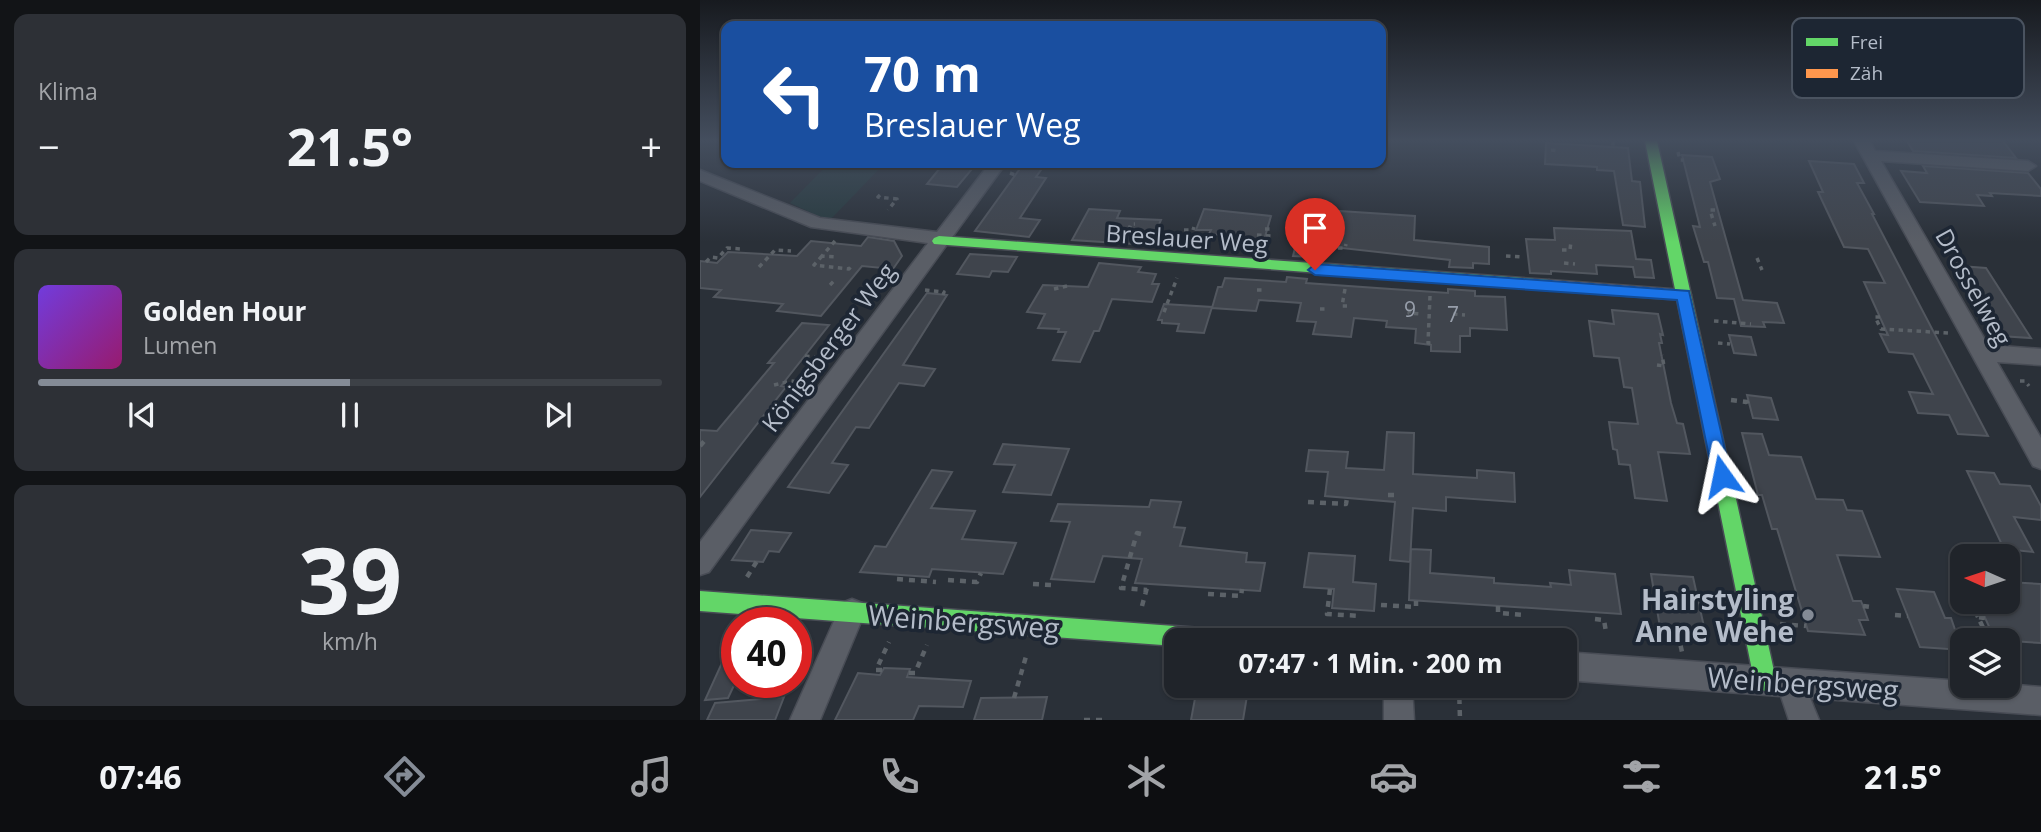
<!DOCTYPE html>
<html lang="de">
<meta charset="utf-8">
<style>
body{margin:0;font-family:"Open Sans",sans-serif;background:#2d3036;color:#f1f3f6;height:100vh;display:flex;flex-direction:column;font-size:26px;white-space:nowrap}
*{box-sizing:border-box;margin:0}
p{font-size:23px;color:#a2a4a8}
.icon{flex:none;width:38px;height:38px;fill:none;stroke:currentColor;stroke-width:2;stroke-linecap:round;stroke-linejoin:round}
.map{position:relative;flex:1;overflow:hidden}
.panel{display:flex;flex-direction:column;gap:14px;padding:14px;background:#121417;width:700px}
.panel>*{flex:none}
.banner{position:absolute;left:21px;top:21px;width:665px;height:147px;border-radius:14px;box-shadow:0 2px 5px #0004,0 0 0 2px #3d4147;background:#1a4fa0;color:#fff;overflow:hidden}
.needle{width:46px;rotate:273deg}
.buttons{position:absolute;left:1250px;top:544px;display:grid;gap:14px}
.buttons a{display:grid;place-items:center;width:70px;height:70px;border-radius:14px;background:#20242a;box-shadow:0 2px 5px #0004,0 0 0 2px #3d4147;font-size:35px}
.speed{position:absolute;left:21px;top:607px;display:flex;gap:14px;font-size:35px;font-weight:700;text-align:center}
.speed>*{display:grid;place-content:center;width:91px;height:91px;border-radius:50%;background:#20242a;box-shadow:0 2px 5px #0004,0 0 0 2px #3d4147;line-height:1}
.speed .limit{border:10px solid #d22;background:#fff;color:#111}
.pin{position:absolute;display:grid;place-items:center;width:60px;height:60px;color:#fff;margin:-72px -30px;border-radius:50% 50% 50% 0;rotate:-45deg;box-shadow:0 0 7px #0007}
.pin .icon{rotate:45deg}
.me{position:absolute;width:77px;margin:-38px;rotate:348deg;stroke-linejoin:round;filter:drop-shadow(0 0 5px #0008)}
.turn{display:flex;align-items:center;gap:24px;height:147px;padding:0 28px;font-size:32px}
.turn .icon{width:91px;height:91px;stroke-width:2.5}
.turn b{display:block;font-size:49px;line-height:60px}
.big{font-size:52px;font-weight:700;line-height:1.1}
.panel .widget{flex:1;display:flex;flex-direction:column;justify-content:center;gap:10px;min-width:0;padding:0 24px;border-radius:14px;background:#2d3036}
.panel .dial{align-items:center;gap:0}
.dial b{font-size:91px;line-height:1}
.song{display:flex;align-items:center;gap:21px}
.cover{width:84px;height:84px;border-radius:10px;background:linear-gradient(135deg,hsl(260 70% 55%),hsl(320 70% 35%))}
.played{height:7px;border-radius:4px;background:linear-gradient(90deg,#848b96 50%,#3d4147 50%)}
.keys{display:flex;justify-content:space-around;direction:ltr}
.heat{display:flex;justify-content:space-between;align-items:center;font-size:38px;direction:ltr}
.trip{position:absolute;left:464px;top:628px;width:413px;height:70px;border-radius:14px;background:#20242a;box-shadow:0 2px 5px #0004,0 0 0 2px #3d4147;font-weight:700;line-height:70px;text-align:center}
.dock{display:flex;height:112px;justify-content:space-around;align-items:center;background:#0d0e11;color:#a2a4a8}
.dock .icon{width:49px;height:49px}
.dock .on{color:#848b96}
.dock b{font-size:32px;color:#f1f3f6}
main{display:flex;flex:1;min-height:0}
.map>svg:first-child{display:block}
.green{fill:#273a3e}
.building{fill:#3f444c;stroke:#52575f;stroke-width:2}
.lines{fill:none;stroke-linecap:round;stroke-linejoin:round}
.street-casing{stroke:#484c55;stroke-width:3}
.fast-casing{stroke:#484c55;stroke-width:3}
.slow-casing{stroke:#484c55;stroke-width:3}
.path-far1{stroke:#5c6268;stroke-width:3.5;stroke-dasharray:4.5 4.5;stroke-linecap:butt}
.path{stroke:#5c6268;stroke-width:4.5;stroke-dasharray:6 6;stroke-linecap:butt}
.street{fill:#5a5e66;fill-rule:evenodd}
.fast{fill:#63d668;fill-rule:evenodd}
.slow{fill:#ff974d;fill-rule:evenodd}
.route{fill:#1a73e8;stroke:#114b97;stroke-width:2}
.poi-dot{fill:#848b96;stroke:#1d2633;stroke-width:2.5}
.labels{text-anchor:middle;dominant-baseline:central;stroke-width:7;stroke-linejoin:round;paint-order:stroke}
.number-label{font-size:21px;fill:#979eaa}
.street-label{font-size:24px;fill:#b4bcc9;stroke:#1d2633}
.near-poi-label{font-size:28px;font-weight:bold;fill:#b4bcc9;stroke:#1d2633;text-anchor:end}
.near-street-label{font-size:28px;fill:#b4bcc9;stroke:#1d2633}
.key{fill:#1d2633;stroke:#4a5360;stroke-width:2}
.key-label{font-size:19px;fill:#b4bcc9}
</style>
<main>
<section class="panel">
<div class="widget"><p>Klima</p>
<div class="heat"><a>−</a><b class="big">21.5°</b><a>+</a></div>
</div>
<div class="widget">
<div class="song"><i class="cover"></i><div><b>Golden Hour</b><p>Lumen</p></div></div>
<div class="played"></div>
<div class="keys"><svg class="icon" aria-label="previous" viewBox="0 0 24 24"><path d="M18 5L8 12l10 7zM5 5v14"/></svg><svg class="icon" aria-label="pause" viewBox="0 0 24 24"><path d="M8 5v14M16 5v14"/></svg><svg class="icon" aria-label="next" viewBox="0 0 24 24"><path d="M6 5l10 7-10 7zM19 5v14"/></svg></div>
</div>
<div class="widget dial"><b>39</b><p>km/h</p></div>
</section>
<div class="map">
<svg width="1341" height="720" viewBox="0 0 1341 720">
<rect width="100%" height="100%" fill="#2a3038"/>
<path class="green" d="M129,163H185L129,221L90,203Z"/>
<path class="building" d="M1207,141H1303L1316,158L1213,151Z
M846,143L928,148L932,181L940,182L945,227L923,225L914,171L897,170V167L845,164Z
M982,155L1012,157L1020,179L1010,182L1043,300L1077,303L1084,323L1063,322L1065,327L1041,326L1034,299L1017,298L1008,262H1004L993,226L1000,227Z
M1109,161L1154,164L1164,183H1157L1174,214H1172L1288,436L1258,434L1249,415L1218,413L1209,392L1233,394L1213,354L1189,352L1180,334L1188,335L1164,282L1185,283L1168,249L1144,247L1118,192H1123Z
M244,163H277L257,187L227,184Z
M324,163H346L336,177L346,178L320,218L340,220L329,237L275,231Z
M1223,166L1328,173L1341,189V196L1290,193L1292,196L1277,195L1284,206L1220,202L1201,171L1227,173Z
M389,209L420,211L417,218L461,220L450,245L372,240Z
M504,209L571,216L564,240L560,239L557,248L530,246L533,236L509,234L511,230H496Z
M640,211L715,216L714,240L789,247V264L773,263V268L749,267L750,260L615,245L612,257L593,256L603,216L639,218Z
M854,228L931,231L936,259L951,260L954,278L935,277L933,267L896,265L897,274L851,271V274L830,273L826,239L855,240Z
M168,237L194,241L202,256L193,269L162,266L121,316L77,311L83,304L14,297L21,290L0,288V261L17,263L28,252L97,256L111,241L161,246Z
M270,254L317,257L308,272L292,271L289,277L257,274Z
M399,263L441,267L438,272L456,274L452,284H459L452,302L412,299L399,331H394L380,362L353,360L366,332H358L359,329L338,328L345,314L327,312L343,285L388,287Z
M1260,266L1286,268L1331,338L1300,336Z
M587,277L607,279L606,283L734,292L748,293V289L775,291V296L805,297L807,330L770,328V336H760V352L731,351V345L715,343L716,329L686,327L687,321L654,318L651,337L613,334L616,322L597,321L601,303L559,300L556,311L512,308L518,287H522L525,278L586,282Z
M227,293L247,295L203,365L235,369L224,386L199,383L169,428L156,427L132,463L148,465L129,493L88,487Z
M464,304L512,307L504,333L477,331L479,324L462,323V320H458Z
M912,310L958,314L963,335L960,334L962,343H959L971,403L977,423L983,424L990,454L958,452L967,501L935,498L930,465L919,464L917,450L913,449L909,422L938,424L932,388L924,387L919,358L894,356L889,321L914,324Z
M102,323L129,325L81,386L86,387L0,497V430L17,431L74,363H68Z
M1029,335L1051,337L1056,355L1034,353Z
M1047,395L1071,398L1078,420L1053,418Z
M687,432L714,433L713,474L777,478V470L814,473L815,502L746,497V511L713,508L710,562L690,560L695,502L625,496L628,472L606,471L609,450L648,452L646,468L684,470Z
M1042,433L1062,434L1069,455L1101,457L1116,499L1143,500L1147,510L1162,511L1180,557L1137,555L1153,601H1161L1163,606L1168,620H1159L1165,635L1108,631L1077,529H1072L1062,495H1058Z
M303,444L369,449L351,495L303,492L315,465L294,464Z
M232,470L252,472L231,508L275,511L262,539L316,543L303,574L232,569L229,577L160,572L175,546L186,547Z
M1267,471L1294,473L1300,484L1330,486L1341,506V520L1314,517L1333,552L1304,549Z
M451,500L481,502L474,527L485,528L480,546L547,553L546,562L565,563L560,591L435,583L442,559L403,556L394,582L351,579L370,522L351,521L358,504L449,507Z
M51,530L91,533L79,552L69,551L63,562L32,560Z
M711,549L731,550L730,573L794,578V583L851,587L850,583L871,585L869,570L915,574L921,614L709,600Z
M609,553L655,556L653,582L676,584L674,611L632,608L634,589L604,587Z
M951,574L993,577L1006,636L961,633Z
M1307,582L1341,584V643L1295,640L1278,602H1307Z
M1197,589L1234,592L1245,618H1251L1262,650L1220,647Z
M37,630V679L28,698L5,700Z
M184,668L210,669L207,677L271,681L263,707L219,706L213,720H135L158,673L180,675Z
M496,693L547,696L543,720H491Z
M84,697L75,720H7L15,703Z
M347,697L342,720H274L281,698Z"/>
<g class="lines">
<g class="street-casing">
<path id="street" d="M1154,141H1170L1175,151L1328,161L1336,166L1328,171L1181,161L1288,345L1341,349V365L1297,362L1341,438V469L1333,466Z
M290,163H306L9,572L0,575V542L228,243L111,227L0,181V170L120,218L237,232Z
M152,599L162,603L165,612L120,720H90L142,603Z
M864,652L1262,681V686L1307,684L1341,687V715L1110,698L1119,720H1089L1081,696L864,680Z
M684,686H712L714,720H684Z"/>
</g>
<g class="fast-casing">
<path id="fast" d="M945,141H957L1076,680L1073,688L1065,691L1057,688L1054,680Z
M239,236L849,280L856,285L849,290L234,244L232,241L234,238Z
M0,591L528,630L535,633L538,640H476V646L0,611Z"/>
</g>
<g class="slow-casing">
<path id="slow" d="M849,280L984,290L991,295L984,300L849,290L842,285Z"/>
</g>
<path class="path-far1" d="M913,141V147
M851,150L860,151
M978,152L980,160H984
M310,173L318,176
M180,195L178,197L197,199L188,210
M1015,210H1010L1015,226
M565,229H573
M484,230H493L494,227
M557,235L571,236
M425,238L431,224H435
M135,241L122,256L138,257
M1247,247L1262,273
M638,248H645L646,244
M862,250H870L871,241
M122,256L114,265L149,269L152,265
M806,256L822,257
M1057,258L1062,270
M6,262L11,257L18,258L27,248L41,249
M864,263L875,264
M59,267L75,250L91,251
M130,285L135,280
M354,289L367,286
M645,289L642,306H647
M225,290L244,292L243,295
M557,290H562
M730,296L728,343H731
M620,309H627
M710,309L709,313L721,314
M464,312L477,278
M753,314L765,315
M1180,317H1175L1181,329L1249,333
M1014,321L1051,324
M1018,343L1030,344
M105,356L128,358
M957,365L964,366L962,355
M1320,381H1325L1329,386
M74,385L91,381L110,383"/>
<path class="path" d="M1031,400L1047,402L1048,405
M0,446L6,439
M688,495H696
M608,502L646,504L647,498
M441,534L437,533L421,588L447,590
M47,577L57,561
M197,579L236,582
M248,580L277,582L281,573
M333,584L351,585L353,579
M630,589L627,614L661,616
M508,594L541,596L542,589
M1271,602L1278,617
M681,605L716,607V601
M442,606L448,584
M798,606V613L826,615
M1163,606L1170,607
M1195,615L1208,616
M1285,618L1278,617L1289,640
M895,619L904,620L906,632
M1080,624L1106,626
M978,634L982,652
M182,670H176L189,642
M209,673H215L227,645
M759,686L760,720
M314,698L327,653
M384,720H404"/>
<use href="#street" class="street"/>
<use href="#fast" class="fast"/>
<use href="#slow" class="slow"/>
</g>
<linearGradient id="sky" x2="0" y2="1"><stop stop-color="#171a1f"/><stop offset="0.58" stop-color="#444e5e"/><stop offset="1" stop-color="#444e5e" stop-opacity="0"/></linearGradient>
<rect width="1341" height="242" fill="url(#sky)"/>
<path class="route" d="M615,264L989,291L1031,476L1028,482L1022,484L1016,482L1013,476L977,300L615,275L608,270Z"/>
<circle class="poi-dot" cx="1108" cy="615" r="7"/>
<g class="labels">
<g class="number-label">
<text x="710" y="309">9</text>
<text x="753" y="314">7</text>
</g>
<g class="street-label">
<text transform="translate(487 238) rotate(4)">Breslauer Weg</text>
<text transform="translate(1274 287) rotate(61)">Drosselweg</text>
<text transform="translate(128 347) rotate(-53)">Königsberger Weg</text>
</g>
<g class="near-poi-label">
<text x="1094" y="599">Hairstyling<tspan x="1094" dy="32">Anne Wehe</tspan></text>
</g>
<g class="near-street-label">
<text transform="translate(264 621) rotate(4)">Weinbergsweg</text>
<text transform="translate(1103 683) rotate(4)">Weinbergsweg</text>
</g>
</g>
<rect x="1092" y="18" width="232" height="80" rx="10" class="key"/>
<rect x="1106" y="38" width="32" height="8" fill="#63d668"/>
<rect x="1106" y="69" width="32" height="9" fill="#ff974d"/>
<g class="key-label">
<text x="1150" y="49">Frei</text>
<text x="1150" y="80">Zäh</text>
</g>
</svg>
<div class="buttons">
<a><svg class="needle" viewBox="-14 -14 28 28"><path d="M0-13l5 13h-10z" fill="#e53935"/><path d="M0 13l5-13h-10z" fill="#a2a4a8"/></svg></a>
<a><svg class="icon" aria-label="layers" viewBox="0 0 24 24"><path d="M12 4l9 5-9 5-9-5zM3 14l9 5 9-5"/></svg></a>
</div>
<div class="speed"><div class="limit">40</div></div>
<div class="pin" style="left:615px;top:270px;background:#d93025"><svg class="icon" aria-label="arrive" viewBox="0 0 24 24"><path d="M6 21V4h12l-3 4 3 4H6"/></svg></div>
<svg class="me" style="left:1022px;top:476px" viewBox="-20 -20 40 40"><path d="M0-17L14 15 0 8-14 15z" fill="#1a73e8" stroke="#fff" stroke-width="4"/></svg>
<div class="trip">07:47 · 1 Min. · 200 m</div>
<div class="banner">
<div class="turn"><svg class="icon" aria-label="left" viewBox="0 0 24 24"><path d="M17 20v-9H6M10 6l-5 5 5 5"/></svg><div><b>70 m</b>Breslauer Weg</div></div>
</div>
</div>
</main>
<nav class="dock">
<b>07:46</b>
<svg class="icon on" aria-label="directions" viewBox="0 0 24 24"><path d="M12 3l9 9-9 9-9-9zM9 14v-3h6M13 9l2 2-2 2"/></svg>
<svg class="icon" aria-label="music" viewBox="0 0 24 24"><path d="M9 18V5l10-2v13"/><circle cx="6" cy="18" r="3"/><circle cx="16" cy="16" r="3"/></svg>
<svg class="icon" aria-label="phone" viewBox="0 0 24 24"><path d="M5 4h4l2 5-3 2q2 4 5 5l2-3 5 2v4C11 20 4 13 5 4z"/></svg>
<svg class="icon" aria-label="climate" viewBox="0 0 24 24"><path d="M12 3v18M4 7l16 10M4 17L20 7"/></svg>
<svg class="icon" aria-label="car" viewBox="0 0 24 24"><path d="M5 17H2v-5l4-1 3-4h7l3 4 3 1v5h-3M9 17h6M6 11h13"/><circle cx="7" cy="17" r="2"/><circle cx="17" cy="17" r="2"/></svg>
<svg class="icon" aria-label="filters" viewBox="0 0 24 24"><path d="M4 7h16M4 17h16"/><circle cx="9" cy="7" r="2"/><circle cx="15" cy="17" r="2"/></svg>
<b>21.5°</b>
</nav>
